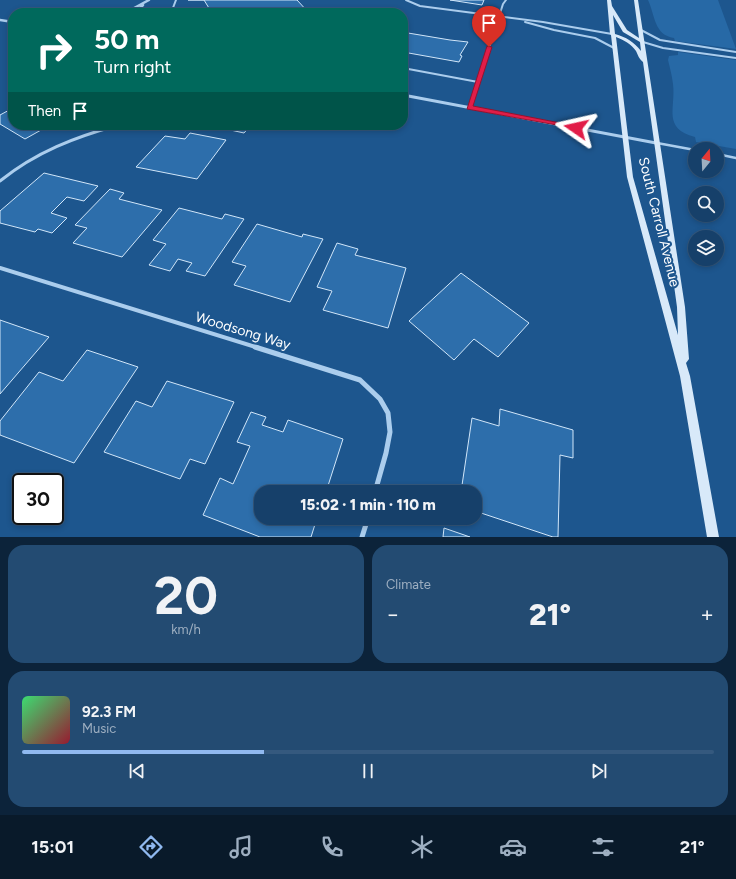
<!DOCTYPE html>
<meta charset="utf-8">
<style>
body{margin:0;font-family:Figtree,sans-serif;background:#234b72;color:#f1f3f6;height:100vh;display:flex;flex-direction:column;font-size:15px;white-space:nowrap}
*{box-sizing:border-box;margin:0}
p{font-size:13px;color:#9eafc1}
.icon{flex:none;width:22px;height:22px;fill:none;stroke:currentColor;stroke-width:2;stroke-linecap:round;stroke-linejoin:round}
.map{position:relative;height:537px;overflow:hidden}
.drawer{display:flex;flex-direction:column;gap:8px;padding:8px;background:#0c233a;flex:1}
.drawer>*{flex:none}
.top-card{position:absolute;left:8px;top:8px;width:400px;height:122px;border-radius:16px;box-shadow:0 2px 6px #0003,0 0 0 1px #35597e;background:#00695c;color:#fff;overflow:hidden}
.needle{width:26px;rotate:18deg}
.controls{position:absolute;left:688px;top:142px;display:grid;gap:8px}
.controls a{display:grid;place-items:center;width:36px;height:36px;border-radius:50%;background:#16406a;box-shadow:0 2px 6px #0003,0 0 0 1px #35597e;font-size:20px}
.speed{position:absolute;left:12px;top:473px;display:flex;gap:8px;font-size:20px;font-weight:700;text-align:center}
.speed>*{display:grid;place-content:center;width:52px;height:52px;border-radius:50%;background:#16406a;box-shadow:0 2px 6px #0003,0 0 0 1px #35597e;line-height:1}
.speed .limit{border:2px solid #111;border-radius:6px;background:#fff;color:#111}
.pin{position:absolute;display:grid;place-items:center;width:34px;height:34px;color:#fff;margin:-41px -17px;border-radius:50% 50% 50% 0;rotate:-45deg;box-shadow:0 0 4px #0007}
.pin .icon{rotate:45deg}
.me{position:absolute;width:44px;margin:-22px;rotate:281deg;stroke-linejoin:round;filter:drop-shadow(0 0 3px #0008)}
.turn{display:flex;align-items:center;gap:14px;height:84px;padding:0 20px;font-size:18px}
.turn .icon{width:52px;height:52px;stroke-width:2.5}
.turn b{display:block;font-size:28px;line-height:34px}
.then{display:flex;align-items:center;height:38px;padding:0 20px;background:#0003;gap:8px;font-size:15px}
.big{font-size:30px;font-weight:800;line-height:1.1}
.drawer .widget{flex:1;display:flex;flex-direction:column;justify-content:center;gap:6px;min-width:0;padding:0 14px;border-radius:16px;background:#234b72}
.drawer .dial{align-items:center;gap:0}
.dial b{font-size:52px;line-height:1}
.song{display:flex;align-items:center;gap:12px}
.cover{width:48px;height:48px;border-radius:6px;background:linear-gradient(135deg,hsl(140 70% 55%),hsl(350 70% 35%))}
.played{height:4px;border-radius:2px;background:linear-gradient(90deg,#90b9f0 35%,#35597e 35%)}
.keys{display:flex;justify-content:space-around;direction:ltr}
.heat{display:flex;justify-content:space-between;align-items:center;font-size:22px;direction:ltr}
.drawer .tiles{flex:1;display:grid;gap:8px;grid-template-columns:1fr 1fr}
.widget:last-child{grid-column:span 2}
.trip{position:absolute;left:254px;top:485px;width:228px;height:40px;border-radius:16px;background:#16406a;box-shadow:0 2px 6px #0003,0 0 0 1px #35597e;font-weight:800;line-height:40px;text-align:center}
.tabs{display:flex;height:64px;justify-content:space-around;align-items:center;background:#091a2a;color:#9eafc1}
.tabs .icon{width:28px;height:28px}
.tabs .active{color:#90b9f0}
.tabs b{font-size:18px;color:#f1f3f6}
.map>svg:first-child{display:block}
.green{fill:#2769a6}
.building{fill:#2d6eab;stroke:#d1e6f9}
.lines{fill:none;stroke-linecap:round;stroke-linejoin:round}
.service-far1{stroke:#abcded;stroke-width:2}
.service{stroke:#abcded;stroke-width:2.5}
.minor-far3{stroke:#abcded;stroke-width:2.5}
.minor-far2{stroke:#abcded;stroke-width:3}
.minor-far1{stroke:#abcded;stroke-width:4}
.minor{stroke:#abcded;stroke-width:5}
.secondary{fill:#d8e9f9;fill-rule:evenodd}
.route{fill:#e11d48;stroke:#92132f}
.labels{text-anchor:middle;dominant-baseline:central;stroke-width:4;stroke-linejoin:round;paint-order:stroke}
.street-label{font-size:14px;fill:#fff;stroke:#1d568e}
</style>
<div class="map">
<svg width="736" height="537" viewBox="0 0 736 537">
<rect width="100%" height="100%" fill="#1d568e"/>
<path class="green" d="M648,0H718L736,49L675,41L674,38C654,35 655,15 648,0Z
M678,52L736,60V149L696,142L695,137C662,128 676,109 673,84C672,76 670,68 668,60L669,56L678,55Z"/>
<path class="building" d="M188,0H297L309,13H212L204,0Z
M450,0H484L482,5Z
M408,33L450,40L468,42L460,55L462,56L459,62L403,52V34L406,35Z
M13,108V125H50L25,139L0,124V115Z
M208,125H251L244,133Z
M190,133L226,140L197,179L136,167L165,136L185,139Z
M44,173L98,186L84,201L67,197L51,213L67,218L52,233L38,229L35,232L0,223V211Z
M110,189L124,193L119,199L162,210L122,257L73,243L87,228L75,225Z
M179,208L222,219L225,214L244,219L205,276L186,271L192,263L178,259L170,271L149,265L166,244L153,240Z
M257,224L302,237L303,234L323,239L290,302L234,285L246,266L232,262Z
M337,243L358,249L355,255L406,268L388,328L323,310L332,291L317,287Z
M461,273L529,323L498,357L474,339L454,360L409,321Z
M0,320L49,337L0,394Z
M87,350L138,367L74,463L0,435V421L39,372L63,381Z
M167,381L234,402L205,464L190,459L180,479L104,452L136,401L152,407Z
M500,409L573,430V458L560,455L558,537H553L475,511V492H461L472,418L499,426Z
M251,412L266,417L262,425L283,432L288,420L343,439L326,492H261V518H317L311,537H260L203,515L220,478L233,484L250,446L237,442Z
M444,528L470,537H443Z"/>
<g class="lines">
<path class="service-far1" d="M406,0L420,6L543,22L612,34
M171,13L176,0
M525,22L554,30L595,38L614,48
M641,30L660,40L736,52
M643,42L663,48L736,58
M403,68L478,82
M476,88L503,4L506,0"/>
<path class="service" d="M470,107L476,87
M657,143L695,150
M717,154L736,158"/>
<path class="minor-far3" d="M125,13L149,0
M135,13L143,5
M0,20L13,22"/>
<path class="minor-far2" d="M403,95L656,143
M0,181C36,152 75,137 119,125"/>
<path class="minor-far1" d="M0,268L259,348"/>
<path class="minor" d="M255,347L360,380L380,399L388,413L390,432L386,453L375,492
M362,537L368,518"/>
<path class="secondary" d="M607,0H611L612,6L627,30L639,38L634,0H638L685,307L689,359L686,363L690,376L719,537H707L680,376L627,177L611,35L610,34ZM613,15L623,32L640,42L641,51C634,42 626,37 615,34ZM616,37C624,40 631,44 636,51C638,55 639,59 643,62L677,307L678,335L633,177Z"/>
</g>
<path class="route" d="M487,46L492,47L473,106L576,126H579V129L467,109Z"/>
<g class="labels">
<g class="street-label">
<text transform="translate(659 222) rotate(76)">South Carroll Avenue</text>
<text transform="translate(243 331) rotate(17)">Woodsong Way</text>
</g>
</g>
</svg>
<div class="controls">
<a><svg class="needle" viewBox="-14 -14 28 28"><path d="M0-13l5 13h-10z" fill="#e53935"/><path d="M0 13l5-13h-10z" fill="#9eafc1"/></svg></a>
<a><svg class="icon" aria-label="search" viewBox="0 0 24 24"><circle cx="10" cy="10" r="6"/><path d="M15 15l6 6"/></svg></a>
<a><svg class="icon" aria-label="layers" viewBox="0 0 24 24"><path d="M12 4l9 5-9 5-9-5zM3 14l9 5 9-5"/></svg></a>
</div>
<div class="speed"><div class="limit">30</div></div>
<div class="pin" style="left:489px;top:47px;background:#d93025"><svg class="icon" aria-label="arrive" viewBox="0 0 24 24"><path d="M6 21V4h12l-3 4 3 4H6"/></svg></div>
<svg class="me" style="left:576px;top:128px" viewBox="-20 -20 40 40"><path d="M0-17L14 15 0 8-14 15z" fill="#e11d48" stroke="#fff" stroke-width="4"/></svg>
<div class="trip">15:02 · 1 min · 110 m</div>
<div class="top-card">
<div class="turn"><svg class="icon" aria-label="right" viewBox="0 0 24 24"><path d="M7 20v-9h11M14 6l5 5-5 5"/></svg><div><b>50 m</b>Turn right</div></div>
<div class="then">Then<svg class="icon" aria-label="arrive" viewBox="0 0 24 24"><path d="M6 21V4h12l-3 4 3 4H6"/></svg></div>
</div>
</div>
<section class="drawer">
<div class="tiles">
<div class="widget dial"><b>20</b><p>km/h</p></div>
<div class="widget"><p>Climate</p>
<div class="heat"><a>−</a><b class="big">21°</b><a>+</a></div>
</div>
<div class="widget">
<div class="song"><i class="cover"></i><div><b>92.3 FM</b><p>Music</p></div></div>
<div class="played"></div>
<div class="keys"><svg class="icon" aria-label="previous" viewBox="0 0 24 24"><path d="M18 5L8 12l10 7zM5 5v14"/></svg><svg class="icon" aria-label="pause" viewBox="0 0 24 24"><path d="M8 5v14M16 5v14"/></svg><svg class="icon" aria-label="next" viewBox="0 0 24 24"><path d="M6 5l10 7-10 7zM19 5v14"/></svg></div>
</div>
</div>
</section>
<nav class="tabs">
<b>15:01</b>
<svg class="icon active" aria-label="directions" viewBox="0 0 24 24"><path d="M12 3l9 9-9 9-9-9zM9 14v-3h6M13 9l2 2-2 2"/></svg>
<svg class="icon" aria-label="music" viewBox="0 0 24 24"><path d="M9 18V5l10-2v13"/><circle cx="6" cy="18" r="3"/><circle cx="16" cy="16" r="3"/></svg>
<svg class="icon" aria-label="phone" viewBox="0 0 24 24"><path d="M5 4h4l2 5-3 2q2 4 5 5l2-3 5 2v4C11 20 4 13 5 4z"/></svg>
<svg class="icon" aria-label="climate" viewBox="0 0 24 24"><path d="M12 3v18M4 7l16 10M4 17L20 7"/></svg>
<svg class="icon" aria-label="car" viewBox="0 0 24 24"><path d="M5 17H2v-5l4-1 3-4h7l3 4 3 1v5h-3M9 17h6M6 11h13"/><circle cx="7" cy="17" r="2"/><circle cx="17" cy="17" r="2"/></svg>
<svg class="icon" aria-label="filters" viewBox="0 0 24 24"><path d="M4 7h16M4 17h16"/><circle cx="9" cy="7" r="2"/><circle cx="15" cy="17" r="2"/></svg>
<b>21°</b>
</nav>
